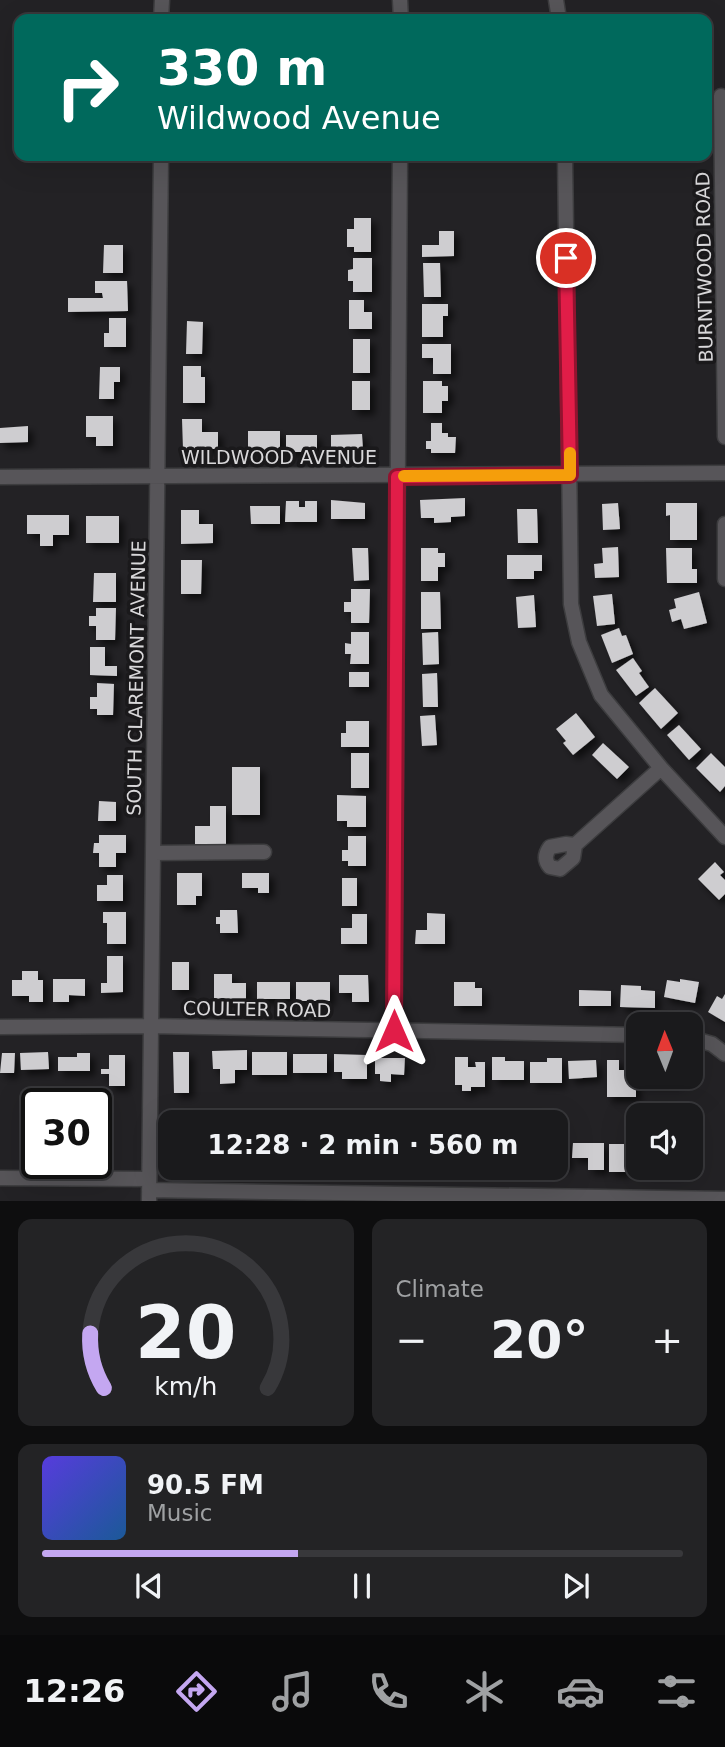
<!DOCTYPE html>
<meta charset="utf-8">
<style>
body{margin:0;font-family:"DejaVu Sans",sans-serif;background:#232325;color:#f1f3f6;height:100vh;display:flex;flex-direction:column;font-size:26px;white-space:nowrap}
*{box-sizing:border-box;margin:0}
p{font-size:23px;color:#9fa1a3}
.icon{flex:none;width:38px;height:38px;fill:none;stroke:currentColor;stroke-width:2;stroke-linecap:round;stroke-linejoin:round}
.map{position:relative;height:1201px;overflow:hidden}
.details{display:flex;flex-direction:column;gap:18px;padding:18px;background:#0e0e0f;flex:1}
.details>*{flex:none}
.top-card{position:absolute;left:14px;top:14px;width:698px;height:147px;border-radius:14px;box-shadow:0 7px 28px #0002,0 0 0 2px #38383b;background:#00695c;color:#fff;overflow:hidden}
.needle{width:46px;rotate:359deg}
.fabs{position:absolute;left:626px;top:1012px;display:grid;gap:14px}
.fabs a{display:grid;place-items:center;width:77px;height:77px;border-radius:14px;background:#1a1a1c;box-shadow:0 7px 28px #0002,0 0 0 2px #38383b;font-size:35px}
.speed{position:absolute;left:21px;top:1088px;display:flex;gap:14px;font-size:35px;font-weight:700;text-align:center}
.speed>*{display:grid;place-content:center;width:91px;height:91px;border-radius:50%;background:#1a1a1c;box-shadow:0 7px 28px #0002,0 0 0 2px #38383b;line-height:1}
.speed .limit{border:4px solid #111;border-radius:10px;background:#fff;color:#111}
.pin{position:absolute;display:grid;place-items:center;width:60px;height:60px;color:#fff;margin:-30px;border:4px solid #fff;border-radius:50%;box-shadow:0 2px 7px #0007}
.me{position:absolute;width:77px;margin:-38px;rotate:0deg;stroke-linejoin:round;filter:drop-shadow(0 0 5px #0008)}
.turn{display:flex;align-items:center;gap:24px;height:147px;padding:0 28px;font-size:32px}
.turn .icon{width:91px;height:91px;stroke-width:2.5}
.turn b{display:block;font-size:49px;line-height:60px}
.big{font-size:52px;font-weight:700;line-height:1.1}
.details .tile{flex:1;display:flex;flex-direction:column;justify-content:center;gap:10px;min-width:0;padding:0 24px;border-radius:14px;background:#232325}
.details .dial{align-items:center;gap:0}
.dial svg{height:182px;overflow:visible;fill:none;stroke:#38383b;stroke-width:7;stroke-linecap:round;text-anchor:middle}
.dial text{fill:#f1f3f6;stroke:none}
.song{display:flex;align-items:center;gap:21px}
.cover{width:84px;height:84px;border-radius:10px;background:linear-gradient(135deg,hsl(250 70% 55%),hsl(210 70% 35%))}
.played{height:7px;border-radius:4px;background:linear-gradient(90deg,#c4a7f1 40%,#38383b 40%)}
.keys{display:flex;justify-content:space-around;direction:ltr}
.heat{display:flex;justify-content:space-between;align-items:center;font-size:38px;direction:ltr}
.details .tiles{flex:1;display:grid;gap:18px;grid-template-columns:1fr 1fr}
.tile:last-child{grid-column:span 2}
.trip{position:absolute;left:158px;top:1110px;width:410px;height:70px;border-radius:14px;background:#1a1a1c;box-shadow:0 7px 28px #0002,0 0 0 2px #38383b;font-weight:700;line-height:70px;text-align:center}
.tab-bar{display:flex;height:112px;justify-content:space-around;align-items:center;background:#0a0a0b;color:#9fa1a3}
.tab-bar .icon{width:49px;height:49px}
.tab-bar .selected{color:#c4a7f1}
.tab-bar b{font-size:32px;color:#f1f3f6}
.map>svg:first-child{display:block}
.building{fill:#cecdd0;filter:url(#shadow)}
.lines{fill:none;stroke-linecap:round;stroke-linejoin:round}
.minor-casing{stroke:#3d3d3f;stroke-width:17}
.minor{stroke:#575559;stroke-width:14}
.route-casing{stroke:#92132f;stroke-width:18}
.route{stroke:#e11d48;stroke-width:12}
.slow{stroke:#f59e0b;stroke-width:12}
.labels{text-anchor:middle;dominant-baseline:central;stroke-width:7;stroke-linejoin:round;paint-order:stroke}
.street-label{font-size:19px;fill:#d9d8da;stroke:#1a191b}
</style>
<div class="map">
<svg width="725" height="1201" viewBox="0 0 725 1201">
<defs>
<filter id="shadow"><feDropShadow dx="5" dy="5" stdDeviation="3.5" flood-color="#0009"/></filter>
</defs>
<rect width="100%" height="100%" fill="#232225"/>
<path class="building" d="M354,218H371V252H354V247H347V229H354Z
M439,231H454V256L422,257V245H439Z
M104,245H123V273H103Z
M353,258H372V292H353V281H348V270L353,269Z
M423,263H440L441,297H424Z
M95,281H127L128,311L68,312V298H103L102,293H95Z
M349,300H364V312H372V329H349Z
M422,304H448V316H443V337H422Z
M109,318H126V347H104V333H109Z
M187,321L203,322L202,354H186Z
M353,339H370V373H353Z
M422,344H451V374H433V358H422Z
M183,366H201V377H205V403H183Z
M100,367H120V382H114V399H99Z
M352,381H370V410H352Z
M423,381H442V386H448V401H442V413H423Z
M86,416H113V446H96V437H86Z
M182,419H202V432H218V449H183Z
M431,423H442V433H448V437H456L455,453H431V449H426V441H431Z
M28,426V442L0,443V428Z
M248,431H280V451L248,449Z
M362,434L363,450L331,451V435Z
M286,435H317V452H286Z
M465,498V516L451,517V522L434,523V518H421L420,500Z
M331,500L365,503V519H331Z
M286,501H299V507H305V501H317V522H285Z
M618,503L620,529L603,530L602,504Z
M666,503H697V540H670V515L666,516Z
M250,506H280V524H251Z
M517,509H537L538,543H518Z
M181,510H199V524H213V543L181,544Z
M27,515H69V535H53V546H40V534H27Z
M86,516H119V543H86Z
M618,547L619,577L595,578L594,564L603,563L602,548Z
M352,548H368L369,580L354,581Z
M421,548H438V553H445V567H438V581H421Z
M666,548H692V569H697V583H667Z
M507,555H542V571H534V579H507Z
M181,560H202L201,594H181Z
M94,573H116V602H93Z
M351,589H370L369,623H351V612H344V602H351Z
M421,592H440L441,629H421Z
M699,592L707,623L684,629L681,619L672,622L669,610L676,608L674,599Z
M612,594L615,624L597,626L593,596Z
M534,595L536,627L518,628L516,597Z
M96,608H116L115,640H96V626H89V616H96Z
M619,628L622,636L626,635L633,654L612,663L601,635Z
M351,632H369V664H350L351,654H345V643L351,644Z
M438,632L439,664L423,665L422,633Z
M90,647H105V666H117V676L90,675Z
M633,658L642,671L639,673L649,687L636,696L616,670Z
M349,672H369V687H349Z
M437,673L438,707H423L422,674Z
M97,683L114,684L113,715H97V709H90V697H97Z
M655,688L678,713L661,729L639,703Z
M576,713L595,737L573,755L563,743L566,741L556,729Z
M435,715L437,745L422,746L420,716Z
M346,721H369V747H341V733H346Z
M679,725L701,749L689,760L667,735Z
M603,743L629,767L617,779L592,755Z
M351,753H369V788H351Z
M711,753L725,767V786L720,792L696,768Z
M232,767H260V815H232Z
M337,795L366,796V827H347V821H337Z
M99,801L116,802V821H98Z
M210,806H226V844H195V826H210Z
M99,835H126V853H116V867H99V853H93L94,843H99Z
M348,836H366V866H348V861H342V850H348Z
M715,862L724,872L720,875L725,880V894L719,900L698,879Z
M177,873H202V896H196V905H177Z
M242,873H269V893H258V888H242Z
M107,875H123V901H97V885H107Z
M342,878H357V906H342Z
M220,910H237L238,933H220V924H216V917H220Z
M103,912H126V944H107V923H103Z
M427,913L445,914V944H415L416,930H427Z
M352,914H367V944H341V928H352Z
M107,956H123V992L101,993V983H107Z
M172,962H189V990H172Z
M22,971H38V980H43V1002H29V996H12V980H22Z
M214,974H232V983H246V1002L214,998Z
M339,975H368L369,1002H352V993H339Z
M53,979H85V996L69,995V1002H53Z
M680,979L699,982L695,1003L664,997L667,980L680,982Z
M257,982H290V999H257Z
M296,982H330V1001H296Z
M454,982H475V988H482V1006H454Z
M621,985L641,986V990L655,991V1008L620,1007Z
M579,990L611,991V1006H579Z
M725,994V1022L708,1012L717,996L722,999Z
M247,1050V1070H235V1083L220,1084V1069H213L212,1051Z
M48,1052L49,1069L21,1070L20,1053Z
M173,1052H189V1093H174Z
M252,1052H287V1075H252Z
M2,1053H15L14,1073H0Z
M77,1053H90V1071H58V1057H77Z
M293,1054H327V1073H293Z
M334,1054L367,1055V1079H342V1072H334Z
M109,1055H125V1086H109V1074H101V1069H109Z
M455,1057H468V1067H476L475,1062H485V1087H471V1091H462V1085H455Z
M492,1057H505V1061H524V1080H492Z
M375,1058H405L404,1075L391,1074V1082L380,1081V1074H375Z
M547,1058H562V1083H530V1062H547Z
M596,1060L597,1077L569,1079L568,1061Z
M607,1060H619V1070H627V1061H636V1097H607Z
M643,1076H676V1083H643Z
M555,1141H567V1166H556Z
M573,1143H604V1170H588V1158H572Z
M609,1144H639V1159H626V1172H609Z
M454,1167H473V1170H454Z
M647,1167H678V1172H647Z"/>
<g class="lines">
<g class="minor-casing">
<path id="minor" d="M400,0L401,19
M556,0L559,19
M161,19L162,0
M721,96L725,437
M565,156L571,604L579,642L601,695L661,768L725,837
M0,477L725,473
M725,524V579
M566,844L575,845L573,858L560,869L550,867C544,860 545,854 550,847Z
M575,845L661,768
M153,853L264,852
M0,1027L151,1026L639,1035
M394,1031L400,156
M691,1038L712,1044L725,1054
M0,1178L149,1179
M149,1190L725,1199
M149,1201L161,156"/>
</g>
<use href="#minor" class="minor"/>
</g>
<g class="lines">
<g class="route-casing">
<path id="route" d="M394,1031L397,477L570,475L566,258"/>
</g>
<use href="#route" class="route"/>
<path class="slow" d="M404,476L570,475V453"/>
</g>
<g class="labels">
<g class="street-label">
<text transform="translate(704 267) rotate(-91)">BURNTWOOD ROAD</text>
<text x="279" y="457">WILDWOOD AVENUE</text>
<text transform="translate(136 678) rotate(-89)">SOUTH CLAREMONT AVENUE</text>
<text transform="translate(257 1009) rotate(1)">COULTER ROAD</text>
</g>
</g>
</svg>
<div class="fabs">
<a><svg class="needle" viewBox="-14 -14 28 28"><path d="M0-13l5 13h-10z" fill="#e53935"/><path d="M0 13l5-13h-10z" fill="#9fa1a3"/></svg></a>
<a><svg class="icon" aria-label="sound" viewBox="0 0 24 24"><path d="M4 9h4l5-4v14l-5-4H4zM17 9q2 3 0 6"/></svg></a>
</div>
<div class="speed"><div class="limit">30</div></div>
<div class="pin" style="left:566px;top:258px;background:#d93025"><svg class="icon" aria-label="arrive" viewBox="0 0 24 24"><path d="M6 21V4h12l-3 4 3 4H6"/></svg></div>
<svg class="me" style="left:394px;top:1031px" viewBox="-20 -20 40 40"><path d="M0-17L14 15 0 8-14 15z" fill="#e11d48" stroke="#fff" stroke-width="4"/></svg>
<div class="trip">12:28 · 2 min · 560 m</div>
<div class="top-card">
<div class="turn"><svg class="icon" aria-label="right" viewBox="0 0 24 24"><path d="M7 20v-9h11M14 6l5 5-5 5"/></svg><div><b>330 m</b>Wildwood Avenue</div></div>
</div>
</div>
<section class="details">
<div class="tiles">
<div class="tile dial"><svg viewBox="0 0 100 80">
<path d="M14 69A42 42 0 1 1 86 69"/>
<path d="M14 69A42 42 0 0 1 8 45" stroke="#c4a7f1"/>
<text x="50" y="56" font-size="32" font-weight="700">20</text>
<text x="50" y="72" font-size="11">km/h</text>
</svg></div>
<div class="tile"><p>Climate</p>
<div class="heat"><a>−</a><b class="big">20°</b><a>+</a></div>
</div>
<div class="tile">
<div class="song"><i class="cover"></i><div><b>90.5 FM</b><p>Music</p></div></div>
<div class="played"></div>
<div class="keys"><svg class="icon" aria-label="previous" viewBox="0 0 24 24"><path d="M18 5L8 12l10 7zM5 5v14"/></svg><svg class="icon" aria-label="pause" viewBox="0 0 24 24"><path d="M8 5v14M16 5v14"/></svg><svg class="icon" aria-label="next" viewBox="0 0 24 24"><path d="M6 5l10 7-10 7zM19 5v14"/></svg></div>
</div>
</div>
</section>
<nav class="tab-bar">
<b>12:26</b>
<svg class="icon selected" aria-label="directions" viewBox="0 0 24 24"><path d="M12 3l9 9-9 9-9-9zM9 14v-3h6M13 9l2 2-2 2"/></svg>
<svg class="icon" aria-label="music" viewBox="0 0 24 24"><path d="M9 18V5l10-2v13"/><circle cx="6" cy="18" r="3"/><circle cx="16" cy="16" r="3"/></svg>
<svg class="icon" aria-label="phone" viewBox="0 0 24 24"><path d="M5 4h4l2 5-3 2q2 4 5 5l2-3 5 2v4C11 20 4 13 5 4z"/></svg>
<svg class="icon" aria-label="climate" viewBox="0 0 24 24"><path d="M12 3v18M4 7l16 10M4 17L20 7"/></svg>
<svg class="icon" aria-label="car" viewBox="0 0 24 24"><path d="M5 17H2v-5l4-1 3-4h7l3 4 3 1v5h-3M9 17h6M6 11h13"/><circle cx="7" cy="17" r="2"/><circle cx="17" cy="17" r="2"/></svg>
<svg class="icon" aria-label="filters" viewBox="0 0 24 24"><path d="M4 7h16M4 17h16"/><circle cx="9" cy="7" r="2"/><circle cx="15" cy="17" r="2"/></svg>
</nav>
